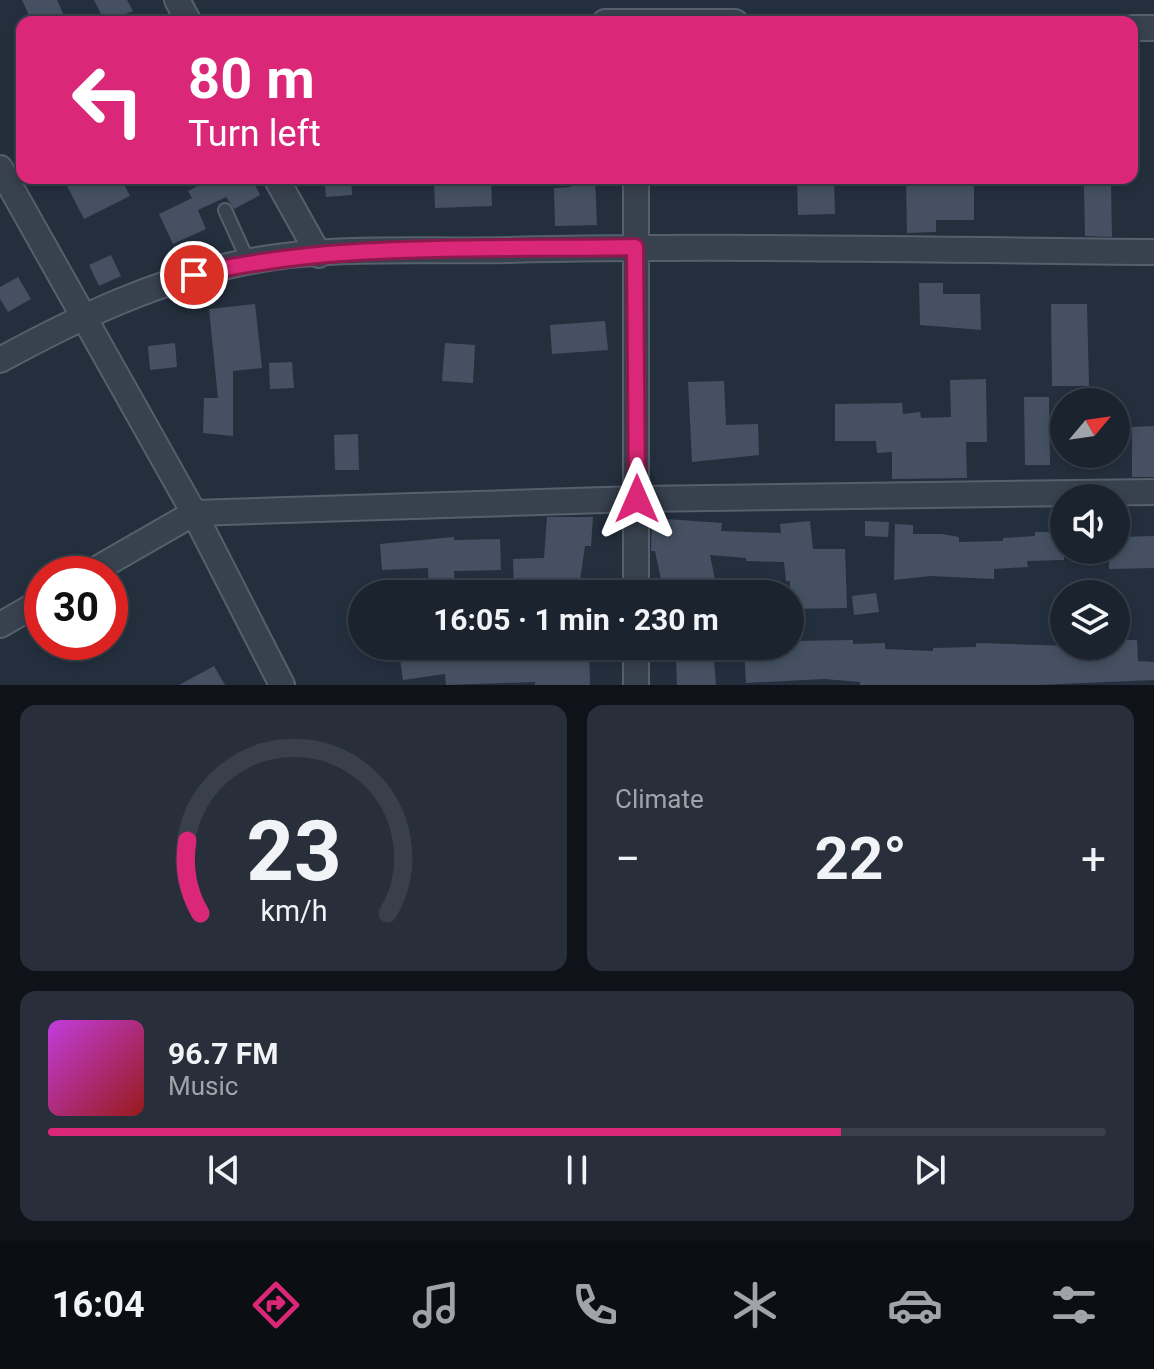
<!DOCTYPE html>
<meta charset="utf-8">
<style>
body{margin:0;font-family:Roboto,sans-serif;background:#282f3a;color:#f1f3f6;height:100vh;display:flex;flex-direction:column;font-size:30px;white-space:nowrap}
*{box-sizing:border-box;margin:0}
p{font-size:26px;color:#a0a4aa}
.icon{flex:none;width:44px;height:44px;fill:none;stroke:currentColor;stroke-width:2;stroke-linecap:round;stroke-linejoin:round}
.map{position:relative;height:685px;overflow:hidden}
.side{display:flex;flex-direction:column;gap:20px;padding:20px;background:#0f1319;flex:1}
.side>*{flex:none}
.guide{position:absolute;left:16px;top:16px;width:1122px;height:168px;border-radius:16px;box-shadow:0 4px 12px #0003,0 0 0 2px #39404a;background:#db2777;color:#fff;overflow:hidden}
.needle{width:52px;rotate:61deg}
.fabs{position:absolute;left:1050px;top:388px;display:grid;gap:16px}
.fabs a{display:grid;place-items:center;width:80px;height:80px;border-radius:50%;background:#1b232e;box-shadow:0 4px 12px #0003,0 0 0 2px #39404a;font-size:40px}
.speed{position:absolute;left:24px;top:556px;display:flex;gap:16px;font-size:40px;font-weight:700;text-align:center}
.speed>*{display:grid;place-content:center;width:104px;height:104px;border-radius:50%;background:#1b232e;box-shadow:0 4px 12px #0003,0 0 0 2px #39404a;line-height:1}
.speed .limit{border:12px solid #d22;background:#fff;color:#111}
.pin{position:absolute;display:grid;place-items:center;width:68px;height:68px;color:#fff;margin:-34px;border:4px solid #fff;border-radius:50%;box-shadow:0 2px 8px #0007}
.me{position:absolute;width:88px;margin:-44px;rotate:0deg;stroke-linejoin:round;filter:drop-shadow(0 0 6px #0008)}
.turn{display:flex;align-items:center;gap:28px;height:168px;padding:0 40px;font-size:36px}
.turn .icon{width:104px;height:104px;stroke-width:2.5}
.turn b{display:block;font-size:56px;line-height:68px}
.big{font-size:60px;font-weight:700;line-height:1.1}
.side .card{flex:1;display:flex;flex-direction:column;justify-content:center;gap:12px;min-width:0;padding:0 28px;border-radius:16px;background:#282f3a}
.side .dial{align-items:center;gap:0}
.dial svg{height:208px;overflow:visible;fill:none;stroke:#39404a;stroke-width:7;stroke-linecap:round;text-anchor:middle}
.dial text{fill:#f1f3f6;stroke:none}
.song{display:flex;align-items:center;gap:24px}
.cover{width:96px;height:96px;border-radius:12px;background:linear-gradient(135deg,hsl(290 70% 55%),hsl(0 70% 35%))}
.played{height:8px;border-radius:4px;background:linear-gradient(90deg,#db2777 75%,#39404a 75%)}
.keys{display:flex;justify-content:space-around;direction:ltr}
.heat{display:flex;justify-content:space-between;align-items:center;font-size:44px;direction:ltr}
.side .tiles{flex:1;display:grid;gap:20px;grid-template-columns:1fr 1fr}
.card:last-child{grid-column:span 2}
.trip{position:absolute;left:348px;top:580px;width:456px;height:80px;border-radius:40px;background:#1b232e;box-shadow:0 4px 12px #0003,0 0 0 2px #39404a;font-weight:700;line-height:80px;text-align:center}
.menu{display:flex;height:128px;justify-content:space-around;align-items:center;background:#0b0e12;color:#a0a4aa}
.menu .icon{width:56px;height:56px}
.menu .selected{color:#db2777}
.menu b{font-size:36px;color:#f1f3f6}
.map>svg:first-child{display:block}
.building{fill:#455162}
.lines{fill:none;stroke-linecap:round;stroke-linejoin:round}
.lane-casing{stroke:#565f6c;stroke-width:16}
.street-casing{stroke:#565f6c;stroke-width:28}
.lane{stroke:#38414e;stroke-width:12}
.street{stroke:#38414e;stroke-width:24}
.route-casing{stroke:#8e194d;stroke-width:20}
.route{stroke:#db2777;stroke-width:14}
</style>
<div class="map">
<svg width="1154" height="685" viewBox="0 0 1154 685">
<rect width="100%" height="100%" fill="#242f3e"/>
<path class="building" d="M22,0H57L67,22H32Z
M94,0H127L133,11L105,22Z
M74,178H121L130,196L84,219L65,182Z
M214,178H252L260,195L234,209L226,197L198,210L194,201L206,229L173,244L159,214L192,198L188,191Z
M324,178H351L352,195L326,197Z
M434,178H491L492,206L435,208Z
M571,178H595L597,225L555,226L554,188L571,187Z
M797,178H834L835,214L798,215Z
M935,178V182H974V220H936V232L907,233L906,179Z
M1111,185L1112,237L1085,236L1084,186Z
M111,255L121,276L99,286L89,265Z
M18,277L31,299L8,312L0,299V287Z
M919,283H943V294H980L981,330L920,325Z
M255,304L262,368L233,371V436L203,433L204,398H218L209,309Z
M1051,304H1087L1089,386H1052Z
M605,321L608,350L552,354L550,325Z
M175,343L177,367L150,370L148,346Z
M445,343L475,345L473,383L442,381Z
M292,362L294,388L270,389L269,363Z
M986,379L987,442H966L967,478L892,479V452L877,453L876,441H835V404L902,403L903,414L920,412L921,418L951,417L950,380Z
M724,381L726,425L758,424L759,455L692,462L688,382Z
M1024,397H1049L1050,465H1025Z
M1154,426V477H1132V427Z
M358,434L359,470H335L334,435Z
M547,517H593L591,546H585L578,594L514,591L513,559L544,558Z
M652,518L722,523L721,531L781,533L780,524L810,521L813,549H845L847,608L790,609V581H786L784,562L746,561V558L710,555L718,594H664L655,551H651Z
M865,521L889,522L888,537L865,536Z
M895,524L913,525V534H942L959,537V542L1003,541V538L1035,536V532H1064V560L1027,561L1028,567L994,569V579L930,576L894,580Z
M1154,536V568L1109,569V550H1116V537Z
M454,537V540L500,539L501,570L454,571L455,588L429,589L428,568L382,570L380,544Z
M876,593L879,612L854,615L852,596Z
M853,640V644L885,643V649L933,651V648L976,647V643L1070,646V651L1112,650L1116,640H1137L1138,661L1154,662V680L1037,685H860V682L824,679L746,683L744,648L790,646V641Z
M398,646H478V657L517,656V646H589L590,685H535V682L446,685L445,674L403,680Z
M714,659L716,685H677L676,661Z
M214,666L225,685H179Z"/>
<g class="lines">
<g class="lane-casing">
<path id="lane" d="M225,210L248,261"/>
</g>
<g class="street-casing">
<path id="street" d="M177,0L189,22
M605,22H735
M1132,28H1154
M0,168L194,513L282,685
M276,178L319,255
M636,178V594
M0,360C79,317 157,280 246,262C330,245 421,252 506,250C722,245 938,250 1154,252
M88,574L194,513L637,499L1154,492
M0,625L42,601
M636,685V646"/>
</g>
<use href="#lane" class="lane"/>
<use href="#street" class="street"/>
</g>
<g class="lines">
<g class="route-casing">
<path id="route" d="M194,275C333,241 492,250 635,247L637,499"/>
</g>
<use href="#route" class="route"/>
</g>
</svg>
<div class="fabs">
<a><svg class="needle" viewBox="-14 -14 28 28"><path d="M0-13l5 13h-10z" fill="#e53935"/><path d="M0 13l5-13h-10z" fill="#a0a4aa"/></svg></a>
<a><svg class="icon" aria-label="sound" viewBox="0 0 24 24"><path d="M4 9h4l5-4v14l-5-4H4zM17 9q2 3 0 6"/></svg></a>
<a><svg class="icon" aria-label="layers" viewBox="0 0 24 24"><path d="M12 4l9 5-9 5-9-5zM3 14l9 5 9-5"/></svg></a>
</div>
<div class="speed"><div class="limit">30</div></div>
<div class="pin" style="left:194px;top:275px;background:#d93025"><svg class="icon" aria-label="arrive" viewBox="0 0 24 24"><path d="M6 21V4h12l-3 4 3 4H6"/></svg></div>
<svg class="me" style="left:637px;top:499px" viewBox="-20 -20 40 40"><path d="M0-17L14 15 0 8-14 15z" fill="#db2777" stroke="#fff" stroke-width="4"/></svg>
<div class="trip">16:05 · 1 min · 230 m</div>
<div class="guide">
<div class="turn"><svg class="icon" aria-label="left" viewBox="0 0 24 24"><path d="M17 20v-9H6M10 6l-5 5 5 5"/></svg><div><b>80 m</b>Turn left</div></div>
</div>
</div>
<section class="side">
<div class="tiles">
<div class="card dial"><svg viewBox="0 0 100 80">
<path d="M14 69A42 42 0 1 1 86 69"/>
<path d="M14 69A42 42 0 0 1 9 41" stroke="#db2777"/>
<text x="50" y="56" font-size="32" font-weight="700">23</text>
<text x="50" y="72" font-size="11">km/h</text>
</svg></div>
<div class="card"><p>Climate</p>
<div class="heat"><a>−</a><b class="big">22°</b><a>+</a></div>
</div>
<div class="card">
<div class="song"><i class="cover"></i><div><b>96.7 FM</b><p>Music</p></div></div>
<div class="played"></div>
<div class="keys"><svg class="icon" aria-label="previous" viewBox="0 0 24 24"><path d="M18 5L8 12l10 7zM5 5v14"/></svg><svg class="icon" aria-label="pause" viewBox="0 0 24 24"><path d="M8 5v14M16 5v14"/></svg><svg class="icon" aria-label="next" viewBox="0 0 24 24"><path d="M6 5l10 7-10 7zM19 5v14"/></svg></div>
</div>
</div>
</section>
<nav class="menu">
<b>16:04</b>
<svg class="icon selected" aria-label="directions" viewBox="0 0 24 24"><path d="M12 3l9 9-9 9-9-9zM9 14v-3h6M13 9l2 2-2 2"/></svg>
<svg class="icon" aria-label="music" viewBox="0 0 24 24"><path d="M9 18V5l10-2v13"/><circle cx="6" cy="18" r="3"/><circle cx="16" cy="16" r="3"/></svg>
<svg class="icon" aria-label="phone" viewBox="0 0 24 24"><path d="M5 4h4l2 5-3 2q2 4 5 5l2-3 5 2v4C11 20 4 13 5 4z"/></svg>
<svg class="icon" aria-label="climate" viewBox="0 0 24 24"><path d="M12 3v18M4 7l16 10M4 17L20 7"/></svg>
<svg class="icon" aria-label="car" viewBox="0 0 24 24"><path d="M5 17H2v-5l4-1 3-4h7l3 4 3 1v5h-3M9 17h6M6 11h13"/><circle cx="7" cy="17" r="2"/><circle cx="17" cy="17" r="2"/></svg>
<svg class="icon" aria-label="filters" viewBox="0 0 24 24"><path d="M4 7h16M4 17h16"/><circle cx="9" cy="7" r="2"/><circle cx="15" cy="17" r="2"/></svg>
</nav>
